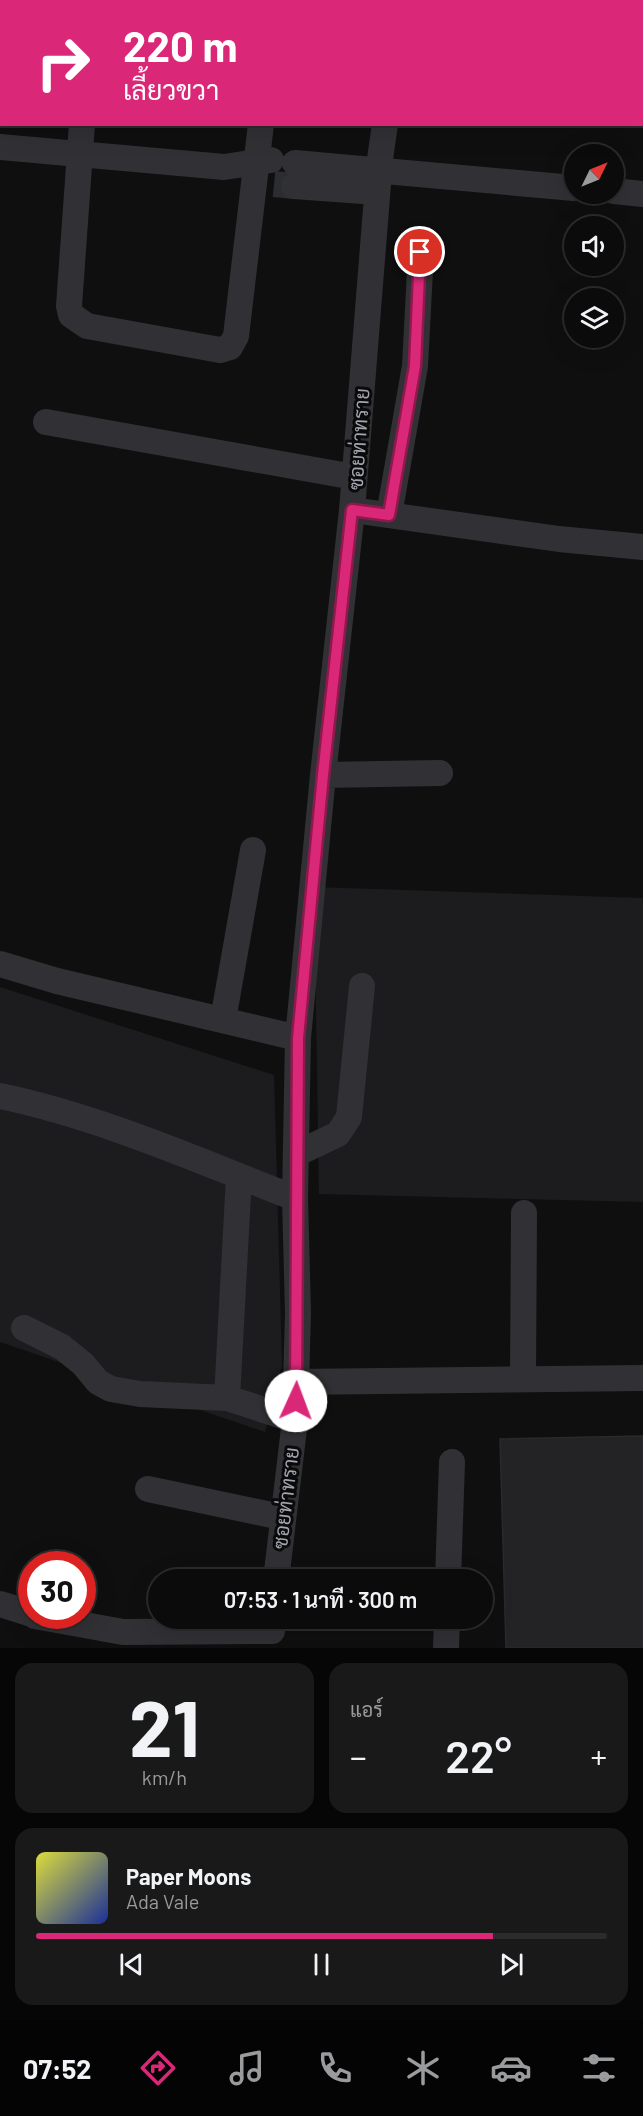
<!DOCTYPE html>
<html lang="th">
<meta charset="utf-8">
<style>
body{margin:0;font-family:Barlow,Sarabun,sans-serif;background:#19191a;color:#f1f3f6;height:100vh;display:flex;flex-direction:column;font-size:22px;white-space:nowrap}
*{box-sizing:border-box;margin:0}
p{font-size:20px;color:#9a9b9d}
.icon{flex:none;width:33px;height:33px;fill:none;stroke:currentColor;stroke-width:2;stroke-linecap:round;stroke-linejoin:round}
.map{position:relative;height:1648px;overflow:hidden}
.side{display:flex;flex-direction:column;gap:15px;padding:15px;background:#060607;flex:1}
.side>*{flex:none}
.banner{position:absolute;left:0px;top:0px;width:644px;height:126px;box-shadow:0 6px 24px #0002,0 0 0 2px #2b2b2d;background:#db2777;color:#fff;overflow:hidden}
.needle{width:39px;rotate:47deg}
.controls{position:absolute;left:564px;top:144px;display:grid;gap:12px}
.controls a{display:grid;place-items:center;width:60px;height:60px;border-radius:50%;background:#0b0b0c;box-shadow:0 6px 24px #0002,0 0 0 2px #2b2b2d;font-size:30px}
.speed{position:absolute;left:18px;top:1551px;display:flex;gap:12px;font-size:30px;font-weight:700;text-align:center}
.speed>*{display:grid;place-content:center;width:78px;height:78px;border-radius:50%;background:#0b0b0c;box-shadow:0 6px 24px #0002,0 0 0 2px #2b2b2d;line-height:1}
.speed .limit{border:9px solid #d22;background:#fff;color:#111}
.pin{position:absolute;display:grid;place-items:center;width:51px;height:51px;color:#fff;margin:-26px;border:3px solid #fff;border-radius:50%;box-shadow:0 2px 6px #0007}
.me{position:absolute;width:66px;margin:-33px;rotate:2deg;stroke-linejoin:round;filter:drop-shadow(0 0 4px #0008)}
.turn{display:flex;align-items:center;gap:21px;height:126px;padding:0 24px;font-size:27px}
.turn .icon{width:78px;height:78px;stroke-width:2.5}
.turn b{display:block;font-size:42px;line-height:51px}
.big{font-size:45px;font-weight:600;line-height:1.1}
.side .tile{flex:1;display:flex;flex-direction:column;justify-content:center;gap:9px;min-width:0;padding:0 21px;border-radius:18px;background:#19191a}
.side .dial{align-items:center;gap:0}
.dial b{font-size:78px;line-height:1}
.song{display:flex;align-items:center;gap:18px}
.cover{width:72px;height:72px;border-radius:9px;background:linear-gradient(135deg,hsl(60 70% 55%),hsl(230 70% 35%))}
.played{height:6px;border-radius:3px;background:linear-gradient(90deg,#db2777 80%,#2b2b2d 80%)}
.keys{display:flex;justify-content:space-around;direction:ltr}
.heat{display:flex;justify-content:space-between;align-items:center;font-size:33px;direction:ltr}
.side .tiles{flex:1;display:grid;gap:15px;grid-template-columns:1fr 1fr}
.tile:last-child{grid-column:span 2}
.trip{position:absolute;left:148px;top:1569px;width:345px;height:60px;border-radius:30px;background:#0b0b0c;box-shadow:0 6px 24px #0002,0 0 0 2px #2b2b2d;font-weight:600;line-height:60px;text-align:center}
.tab-bar{display:flex;height:96px;justify-content:space-around;align-items:center;background:#040405;color:#9a9b9d}
.tab-bar .icon{width:42px;height:42px}
.tab-bar .on{color:#db2777}
.tab-bar b{font-size:27px;color:#f1f3f6}
.map>svg:first-child{display:block}
.built{fill:#1c1b1d}
.building{fill:#232224;stroke:#2a292c;stroke-width:1.5}
.lines{fill:none;stroke-linecap:round;stroke-linejoin:round}
.minor-tunnel{stroke:#2c2d30;stroke-width:26;stroke-dasharray:26 13;stroke-linecap:butt}
.minor{stroke:#313135;stroke-width:26}
.route-casing{stroke:#8e194d;stroke-width:15}
.route{stroke:#db2777;stroke-width:10}
.labels{text-anchor:middle;dominant-baseline:central;stroke-width:6;stroke-linejoin:round;paint-order:stroke}
.street-label{font-size:20px;fill:#a2a4af;stroke:#0a0a0b}
</style>
<div class="map">
<svg width="643" height="1648" viewBox="0 0 643 1648">
<rect width="100%" height="100%" fill="#0f0f10"/>
<path class="built" d="M314,887L643,898V1202L319,1194Z
M0,987L274,1075L282,1365L265,1432L0,1342Z"/>
<path class="building" d="M643,1436V1648H506L500,1439Z"/>
<g class="lines">
<path class="minor-tunnel" d="M274,184L294,186"/>
<path class="minor" d="M266,0L269,2
M89,2V0
M404,2V0
M642,8L643,7
M82,124L69,306L71,315L87,326L220,350L230,347L236,336L261,124
M0,147L224,167L271,160
M295,163L574,188
M294,186L377,192
M614,191L643,194
M46,422L354,477
M352,510L559,539L643,547
M389,515L415,366L421,252
M323,775L440,773
M0,964L57,981L298,1038
M223,1020L253,850
M0,1096C101,1117 199,1161 295,1198
M296,1154L338,1134L349,1117L362,986
M24,1328L62,1347L83,1364L98,1382L111,1389L140,1394L227,1398L295,1420
M523,1379L524,1213
M296,1382L643,1378
M227,1398L239,1176
M148,1489L281,1517
M276,1580L295,1420L298,1313L295,1198L298,1038L323,775L352,510L380,159L385,124
M448,1580L452,1462
M0,1604L32,1614
M35,1616L123,1632L272,1631
M446,1648L447,1618"/>
</g>
<g class="lines">
<g class="route-casing">
<path id="route" d="M296,1401L298,1038L323,775L352,510L389,515L415,366L420,252"/>
</g>
<use href="#route" class="route"/>
</g>
<g class="labels">
<g class="street-label">
<text transform="translate(358 439) rotate(-86)">ซอยท่าทราย</text>
<text transform="translate(285 1498) rotate(-83)">ซอยท่าทราย</text>
</g>
</g>
</svg>
<div class="controls">
<a><svg class="needle" viewBox="-14 -14 28 28"><path d="M0-13l5 13h-10z" fill="#e53935"/><path d="M0 13l5-13h-10z" fill="#9a9b9d"/></svg></a>
<a><svg class="icon" aria-label="sound" viewBox="0 0 24 24"><path d="M4 9h4l5-4v14l-5-4H4zM17 9q2 3 0 6"/></svg></a>
<a><svg class="icon" aria-label="layers" viewBox="0 0 24 24"><path d="M12 4l9 5-9 5-9-5zM3 14l9 5 9-5"/></svg></a>
</div>
<div class="speed"><div class="limit">30</div></div>
<div class="pin" style="left:420px;top:252px;background:#d93025"><svg class="icon" aria-label="arrive" viewBox="0 0 24 24"><path d="M6 21V4h12l-3 4 3 4H6"/></svg></div>
<svg class="me" style="left:296px;top:1401px" viewBox="-20 -20 40 40"><circle r="19" fill="#fff"/><path d="M0-13L10 11 0 6-10 11z" fill="#db2777"/></svg>
<div class="trip">07:53 · 1 นาที · 300 m</div>
<div class="banner">
<div class="turn"><svg class="icon" aria-label="right" viewBox="0 0 24 24"><path d="M7 20v-9h11M14 6l5 5-5 5"/></svg><div><b>220 m</b>เลี้ยวขวา</div></div>
</div>
</div>
<section class="side">
<div class="tiles">
<div class="tile dial"><b>21</b><p>km/h</p></div>
<div class="tile"><p>แอร์</p>
<div class="heat"><a>−</a><b class="big">22°</b><a>+</a></div>
</div>
<div class="tile">
<div class="song"><i class="cover"></i><div><b>Paper Moons</b><p>Ada Vale</p></div></div>
<div class="played"></div>
<div class="keys"><svg class="icon" aria-label="previous" viewBox="0 0 24 24"><path d="M18 5L8 12l10 7zM5 5v14"/></svg><svg class="icon" aria-label="pause" viewBox="0 0 24 24"><path d="M8 5v14M16 5v14"/></svg><svg class="icon" aria-label="next" viewBox="0 0 24 24"><path d="M6 5l10 7-10 7zM19 5v14"/></svg></div>
</div>
</div>
</section>
<nav class="tab-bar">
<b>07:52</b>
<svg class="icon on" aria-label="directions" viewBox="0 0 24 24"><path d="M12 3l9 9-9 9-9-9zM9 14v-3h6M13 9l2 2-2 2"/></svg>
<svg class="icon" aria-label="music" viewBox="0 0 24 24"><path d="M9 18V5l10-2v13"/><circle cx="6" cy="18" r="3"/><circle cx="16" cy="16" r="3"/></svg>
<svg class="icon" aria-label="phone" viewBox="0 0 24 24"><path d="M5 4h4l2 5-3 2q2 4 5 5l2-3 5 2v4C11 20 4 13 5 4z"/></svg>
<svg class="icon" aria-label="climate" viewBox="0 0 24 24"><path d="M12 3v18M4 7l16 10M4 17L20 7"/></svg>
<svg class="icon" aria-label="car" viewBox="0 0 24 24"><path d="M5 17H2v-5l4-1 3-4h7l3 4 3 1v5h-3M9 17h6M6 11h13"/><circle cx="7" cy="17" r="2"/><circle cx="17" cy="17" r="2"/></svg>
<svg class="icon" aria-label="filters" viewBox="0 0 24 24"><path d="M4 7h16M4 17h16"/><circle cx="9" cy="7" r="2"/><circle cx="15" cy="17" r="2"/></svg>
</nav>
